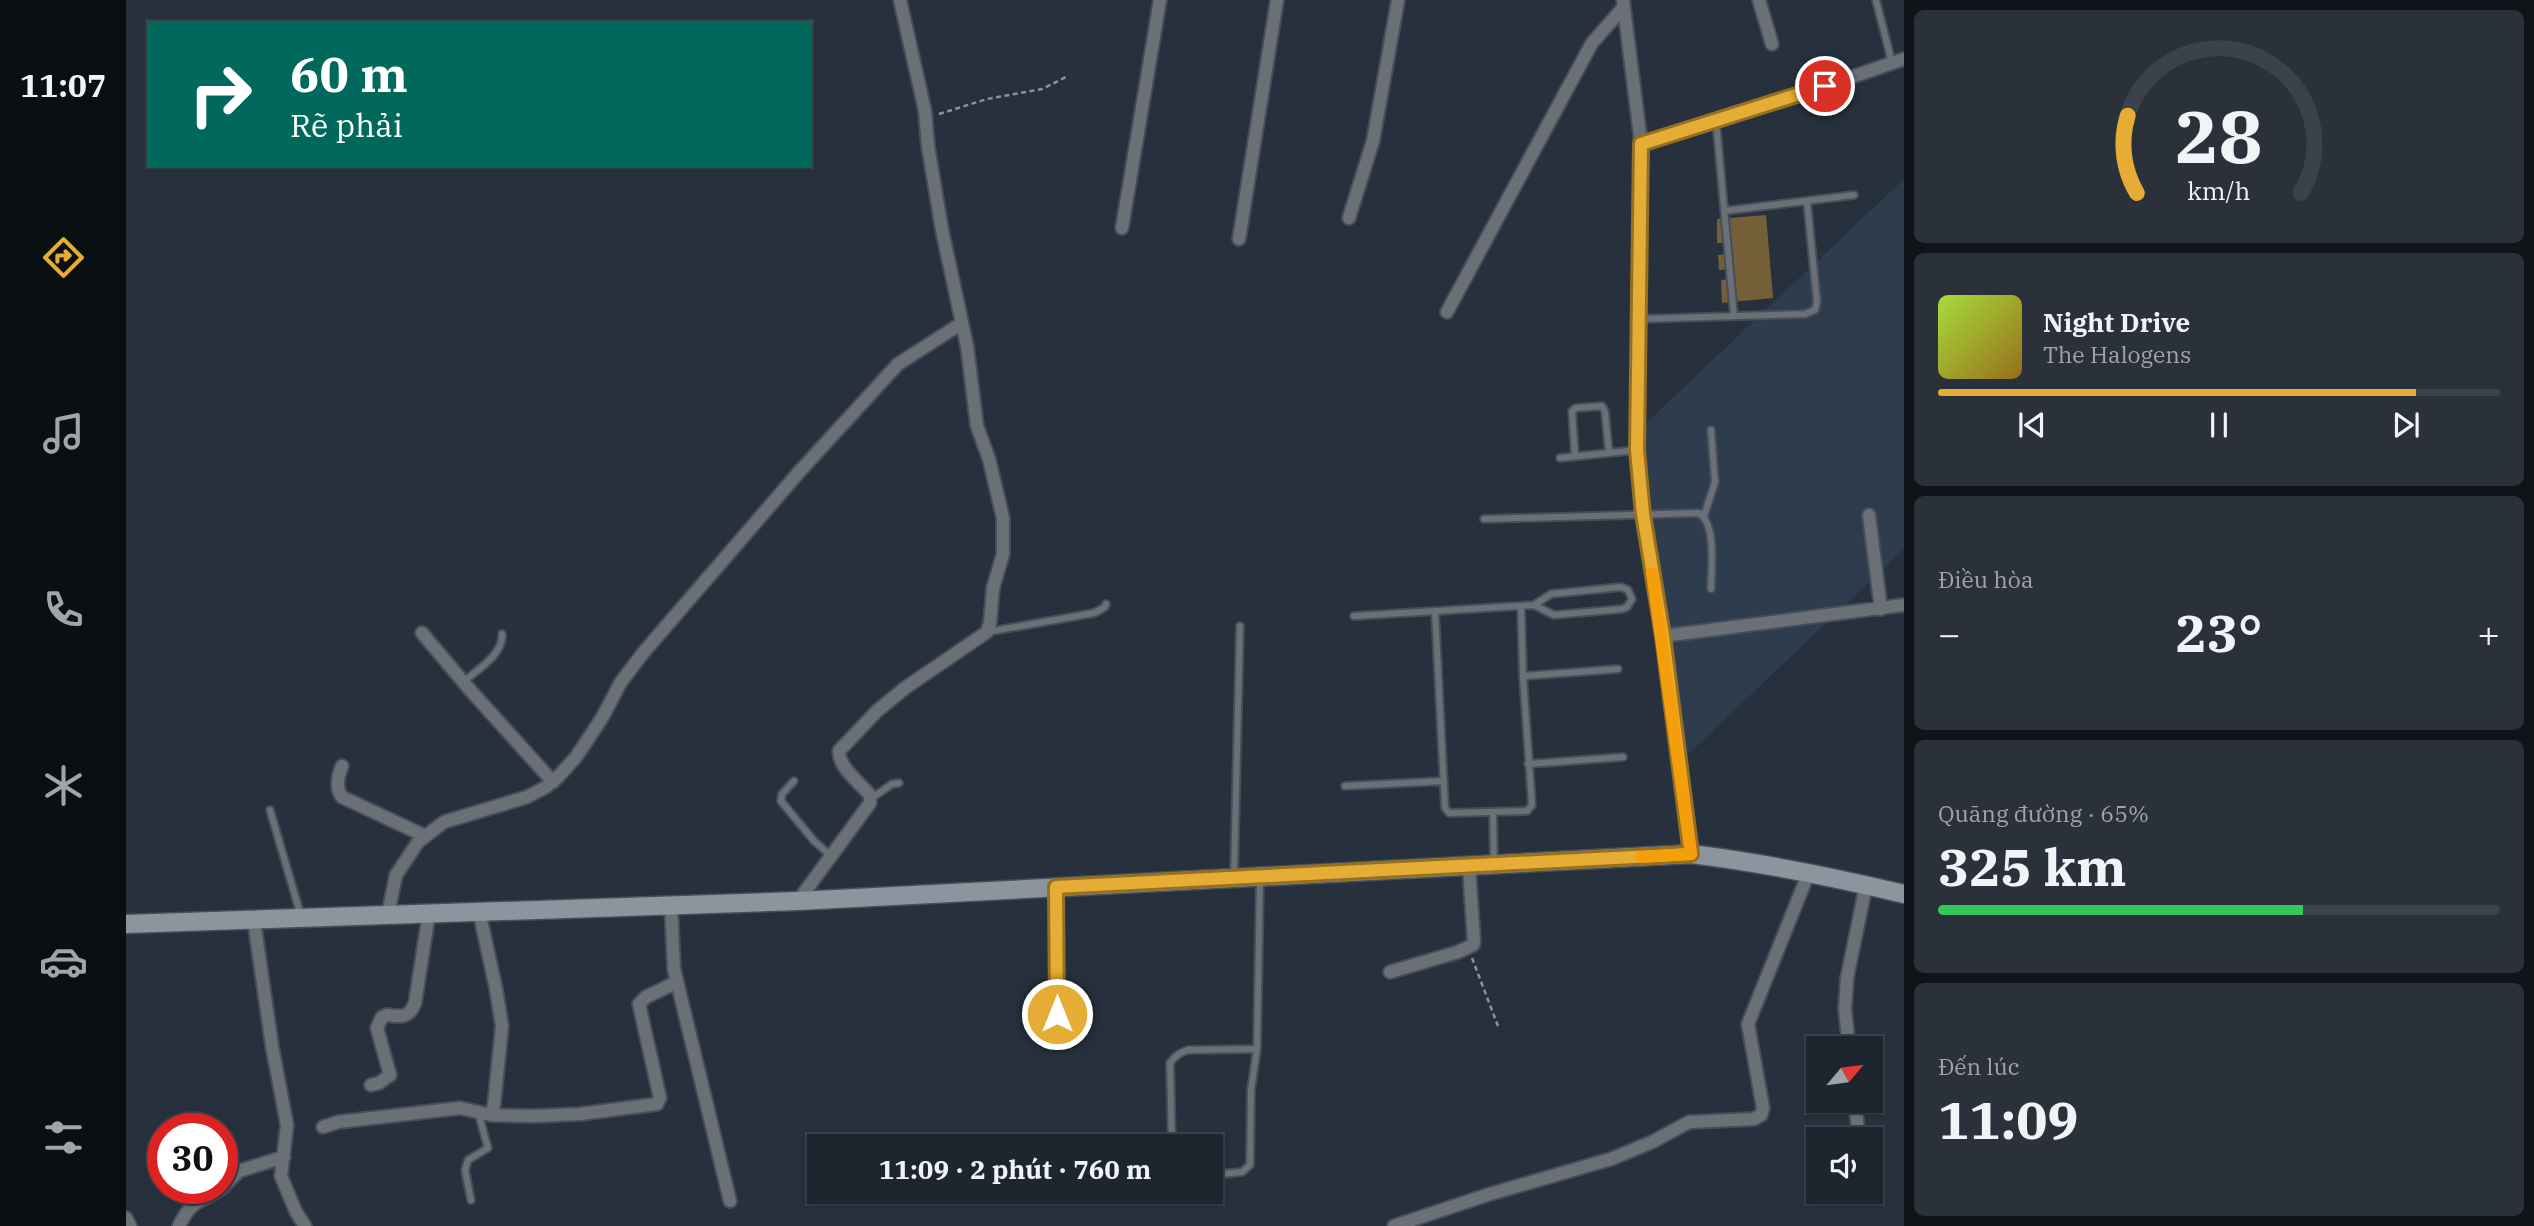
<!DOCTYPE html>
<html lang="vi">
<meta charset="utf-8">
<style>
body{margin:0;font-family:"IBM Plex Serif",serif;background:#2a313a;color:#f1f3f6;height:100vh;display:flex;flex-direction:column;font-size:26px;white-space:nowrap}
*{box-sizing:border-box;margin:0}
p{font-size:23px;color:#a0a5aa}
.icon{flex:none;width:38px;height:38px;fill:none;stroke:currentColor;stroke-width:2;stroke-linecap:round;stroke-linejoin:round}
.map{position:relative;flex:1;overflow:hidden}
.details{display:flex;flex-direction:column;gap:10px;padding:10px;background:#101419;width:630px}
.details>*{flex:none}
.banner{position:absolute;left:21px;top:21px;width:665px;height:147px;border-radius:0px;box-shadow:0 2px 5px #0004,0 0 0 2px #3b424a;background:#00695c;color:#fff;overflow:hidden}
.needle{width:46px;rotate:61deg}
.buttons{position:absolute;left:1680px;top:1036px;display:grid;gap:14px}
.buttons a{display:grid;place-items:center;width:77px;height:77px;border-radius:0px;background:#1d252e;box-shadow:0 2px 5px #0004,0 0 0 2px #3b424a;font-size:35px}
.speed{position:absolute;left:21px;top:1113px;display:flex;gap:14px;font-size:35px;font-weight:700;text-align:center}
.speed>*{display:grid;place-content:center;width:91px;height:91px;border-radius:50%;background:#1d252e;box-shadow:0 2px 5px #0004,0 0 0 2px #3b424a;line-height:1}
.speed .limit{border:10px solid #d22;background:#fff;color:#111}
.pin{position:absolute;display:grid;place-items:center;width:60px;height:60px;color:#fff;margin:-30px;border:4px solid #fff;border-radius:50%;box-shadow:0 2px 7px #0007}
.me{position:absolute;width:77px;margin:-38px;rotate:0deg;stroke-linejoin:round;filter:drop-shadow(0 0 5px #0008)}
.turn{display:flex;align-items:center;gap:24px;height:147px;padding:0 28px;font-size:32px}
.turn .icon{width:91px;height:91px;stroke-width:2.5}
.turn b{display:block;font-size:49px;line-height:60px}
.big{font-size:52px;font-weight:700;line-height:1.1}
.details .widget{flex:1;display:flex;flex-direction:column;justify-content:center;gap:10px;min-width:0;padding:0 24px;border-radius:10px;background:#2a313a}
.details .dial{align-items:center;gap:0}
.dial svg{height:182px;overflow:visible;fill:none;stroke:#3b424a;stroke-width:7;stroke-linecap:round;text-anchor:middle}
.dial text{fill:#f1f3f6;stroke:none}
.song{display:flex;align-items:center;gap:21px}
.cover{width:84px;height:84px;border-radius:10px;background:linear-gradient(135deg,hsl(80 70% 55%),hsl(40 70% 35%))}
.played{height:7px;border-radius:4px;background:linear-gradient(90deg,#e5ad35 85%,#3b424a 85%)}
.keys{display:flex;justify-content:space-around;direction:ltr}
.heat{display:flex;justify-content:space-between;align-items:center;font-size:38px;direction:ltr}
.charge{height:10px;border-radius:5px;background:linear-gradient(90deg,#34c759 65%,#3b424a 0)}
.trip{position:absolute;left:681px;top:1134px;width:416px;height:70px;border-radius:0px;background:#1d252e;box-shadow:0 2px 5px #0004,0 0 0 2px #3b424a;font-weight:700;line-height:70px;text-align:center}
main{display:flex;flex:1;min-height:0}
.dock{display:flex;flex-direction:column;width:126px;justify-content:space-around;align-items:center;background:#0c0f12;color:#a0a5aa}
.dock .icon{width:49px;height:49px}
.dock .current{color:#e5ad35}
.dock b{font-size:32px;color:#f1f3f6}
.map>svg:first-child{display:block}
.built{fill:#2e3c4d}
.building{fill:#745f38}
.lines{fill:none;stroke-linecap:round;stroke-linejoin:round}
.lane-casing{stroke:#454f5b;stroke-width:10}
.street-casing{stroke:#454f5b;stroke-width:16}
.secondary-casing{stroke:#454f5b;stroke-width:21}
.path{stroke:#8a939d;stroke-width:2.5;stroke-dasharray:5 3.5;stroke-linecap:butt}
.lane{stroke:#6b7077;stroke-width:6}
.street{stroke:#6b7077;stroke-width:12}
.secondary{stroke:#8c949e;stroke-width:18}
.route-casing{stroke:#957022;stroke-width:18}
.route{stroke:#e5ad35;stroke-width:12}
.slow{stroke:#f59e0b;stroke-width:12}
</style>
<main>
<nav class="dock">
<b>11:07</b>
<svg class="icon current" aria-label="directions" viewBox="0 0 24 24"><path d="M12 3l9 9-9 9-9-9zM9 14v-3h6M13 9l2 2-2 2"/></svg>
<svg class="icon" aria-label="music" viewBox="0 0 24 24"><path d="M9 18V5l10-2v13"/><circle cx="6" cy="18" r="3"/><circle cx="16" cy="16" r="3"/></svg>
<svg class="icon" aria-label="phone" viewBox="0 0 24 24"><path d="M5 4h4l2 5-3 2q2 4 5 5l2-3 5 2v4C11 20 4 13 5 4z"/></svg>
<svg class="icon" aria-label="climate" viewBox="0 0 24 24"><path d="M12 3v18M4 7l16 10M4 17L20 7"/></svg>
<svg class="icon" aria-label="car" viewBox="0 0 24 24"><path d="M5 17H2v-5l4-1 3-4h7l3 4 3 1v5h-3M9 17h6M6 11h13"/><circle cx="7" cy="17" r="2"/><circle cx="17" cy="17" r="2"/></svg>
<svg class="icon" aria-label="filters" viewBox="0 0 24 24"><path d="M4 7h16M4 17h16"/><circle cx="9" cy="7" r="2"/><circle cx="15" cy="17" r="2"/></svg>
</nav>
<div class="map">
<svg width="1778" height="1226" viewBox="0 0 1778 1226">
<rect width="100%" height="100%" fill="#27313e"/>
<path class="built" d="M1778,179V549L1554,762L1517,426Z"/>
<path class="building" d="M1640,215L1647,298L1596,303L1595,280L1604,279V269L1593,270L1592,255L1602,254L1601,243H1591V219Z"/>
<g class="lines">
<g class="lane-casing">
<path id="lane" d="M1750,0L1766,63
M1590,121L1608,316
M1598,211L1728,195
M1513,319L1679,314L1689,310L1691,302L1681,201
M1449,456L1446,411L1450,408L1476,406L1479,412L1483,453
M1434,458L1511,450
M1578,516L1589,482L1585,430
M1358,519L1573,513C1591,525 1585,569 1585,589
M1309,611L1319,808L1323,813L1401,811L1406,805L1397,676L1395,606
M1228,616L1408,605L1428,615L1496,609L1501,607L1506,599L1502,590L1495,587L1425,594L1408,605
M861,632L968,613L979,607L980,604
M1397,676L1492,669
M337,682C351,670 378,654 376,634
M1402,764L1497,757
M668,781L656,794L655,801L688,841L704,855
M1219,786L1318,781
M746,798L766,784L773,783
M144,810L175,916
M1367,812L1368,863
M1108,875L1114,626
M1131,1049L1134,878
M1046,1146L1044,1063C1049,1056 1054,1052 1062,1050L1131,1049L1125,1090L1124,1165L1116,1172L1085,1175
M345,1200L339,1170L342,1160L362,1148L352,1112"/>
</g>
<g class="street-casing">
<path id="street" d="M1497,0L1515,143L1511,450L1517,514L1537,636L1565,854
M1633,0L1646,44
M1515,143L1676,94L1778,59
M1223,218L1247,141L1272,0
M996,228L1034,0
M1113,239L1151,0
M1321,312L1466,43L1497,8
M1743,515L1755,609
M296,633L345,691L427,782
M1537,636L1778,605
M216,766C212,776 209,788 216,797L299,836
M930,887L931,1039
M672,901L744,803V795C733,782 713,768 713,751L751,711L779,688L861,632L864,623L867,588L877,554V518L863,459L851,426L841,346L816,230L802,146L799,111L774,0
M545,905L548,969L604,1201
M353,911L370,989L376,1026L368,1105L365,1115
M262,914L270,875L292,842L318,822L401,797L420,787L432,777L450,757L476,718L495,682L517,653L674,471L772,364L836,323
M128,921L146,1046L161,1125L155,1176L170,1212L179,1226
M1264,972L1332,952L1347,945L1348,942L1343,867
M1723,1048L1719,1009L1721,978L1740,885
M245,1085L253,1083L264,1075L251,1028L256,1017L261,1015C276,1017 283,1018 289,1003L303,913
M1729,1101L1733,1139
M197,1127L212,1122L334,1108L365,1115L409,1116L454,1114L531,1104L534,1098L513,1004L520,997L551,982
M96,1188L113,1171L158,1157
M0,1218L4,1226
M53,1226C68,1196 73,1205 96,1188
M1268,1226L1364,1194L1485,1159L1526,1142L1563,1122L1628,1119L1635,1115L1637,1108L1622,1024L1683,872"/>
</g>
<g class="secondary-casing">
<path id="secondary" d="M0,924L672,901L1565,854C1638,863 1707,877 1778,894"/>
</g>
<path class="path" d="M813,114L861,99L916,89L940,77
M1346,958L1372,1026"/>
<use href="#lane" class="lane"/>
<use href="#street" class="street"/>
<use href="#secondary" class="secondary"/>
</g>
<g class="lines">
<g class="route-casing">
<path id="route" d="M931,1014L930,887L1565,854L1537,636L1517,514L1511,450L1515,144L1699,86"/>
</g>
<use href="#route" class="route"/>
<path class="slow" d="M1516,857L1565,854L1526,573"/>
</g>
</svg>
<div class="buttons">
<a><svg class="needle" viewBox="-14 -14 28 28"><path d="M0-13l5 13h-10z" fill="#e53935"/><path d="M0 13l5-13h-10z" fill="#a0a5aa"/></svg></a>
<a><svg class="icon" aria-label="sound" viewBox="0 0 24 24"><path d="M4 9h4l5-4v14l-5-4H4zM17 9q2 3 0 6"/></svg></a>
</div>
<div class="speed"><div class="limit">30</div></div>
<div class="pin" style="left:1699px;top:86px;background:#d93025"><svg class="icon" aria-label="arrive" viewBox="0 0 24 24"><path d="M6 21V4h12l-3 4 3 4H6"/></svg></div>
<svg class="me" style="left:931px;top:1014px" viewBox="-20 -20 40 40"><circle r="17" fill="#e5ad35" stroke="#fff" stroke-width="3"/><path d="M0-11L8 9 0 5-8 9z" fill="#fff"/></svg>
<div class="trip">11:09 · 2 phút · 760 m</div>
<div class="banner">
<div class="turn"><svg class="icon" aria-label="right" viewBox="0 0 24 24"><path d="M7 20v-9h11M14 6l5 5-5 5"/></svg><div><b>60 m</b>Rẽ phải</div></div>
</div>
</div>
<section class="details">
<div class="widget dial"><svg viewBox="0 0 100 80">
<path d="M14 69A42 42 0 1 1 86 69"/>
<path d="M14 69A42 42 0 0 1 10 35" stroke="#e5ad35"/>
<text x="50" y="56" font-size="32" font-weight="700">28</text>
<text x="50" y="72" font-size="11">km/h</text>
</svg></div>
<div class="widget">
<div class="song"><i class="cover"></i><div><b>Night Drive</b><p>The Halogens</p></div></div>
<div class="played"></div>
<div class="keys"><svg class="icon" aria-label="previous" viewBox="0 0 24 24"><path d="M18 5L8 12l10 7zM5 5v14"/></svg><svg class="icon" aria-label="pause" viewBox="0 0 24 24"><path d="M8 5v14M16 5v14"/></svg><svg class="icon" aria-label="next" viewBox="0 0 24 24"><path d="M6 5l10 7-10 7zM19 5v14"/></svg></div>
</div>
<div class="widget"><p>Điều hòa</p>
<div class="heat"><a>−</a><b class="big">23°</b><a>+</a></div>
</div>
<div class="widget"><p>Quãng đường · 65%</p><b class="big">325 km</b><div class="charge"></div></div>
<div class="widget"><p>Đến lúc</p><b class="big">11:09</b></div>
</section>
</main>
